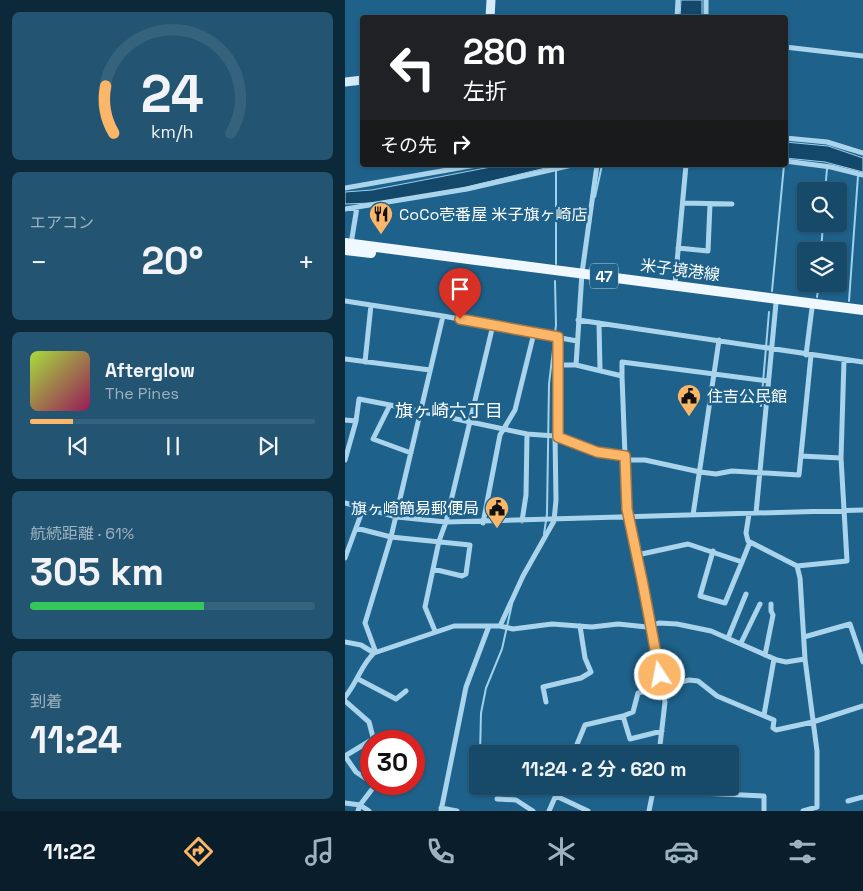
<!DOCTYPE html>
<html lang="ja">
<meta charset="utf-8">
<style>
body{margin:0;font-family:"Space Grotesk","Noto Sans JP",sans-serif;background:#235471;color:#f1f3f6;height:100vh;display:flex;flex-direction:column;font-size:19px;white-space:nowrap}
*{box-sizing:border-box;margin:0}
p{font-size:16px;color:#9eb3c0}
.icon{flex:none;width:28px;height:28px;fill:none;stroke:currentColor;stroke-width:2;stroke-linecap:round;stroke-linejoin:round}
.map{position:relative;flex:1;overflow:hidden}
.sheet{display:flex;flex-direction:column;gap:12px;padding:12px;background:#0c2939;width:345px}
.sheet>*{flex:none}
.guide{position:absolute;left:15px;top:15px;width:428px;height:152px;border-radius:5px;box-shadow:0 1px 4px #0004,0 0 0 1px #35627c;background:#202124;color:#fff;overflow:hidden}
.tools{position:absolute;left:452px;top:182px;display:grid;gap:10px}
.tools a{display:grid;place-items:center;width:50px;height:50px;border-radius:5px;background:#164a68;box-shadow:0 1px 4px #0004,0 0 0 1px #35627c;font-size:25px}
.speed{position:absolute;left:15px;top:730px;display:flex;gap:10px;font-size:25px;font-weight:700;text-align:center}
.speed>*{display:grid;place-content:center;width:65px;height:65px;border-radius:50%;background:#164a68;box-shadow:0 1px 4px #0004,0 0 0 1px #35627c;line-height:1}
.speed .limit{border:8px solid #d22;background:#fff;color:#111}
.pin{position:absolute;display:grid;place-items:center;width:42px;height:42px;color:#fff;margin:-51px -21px;border-radius:50% 50% 50% 0;rotate:-45deg;box-shadow:0 0 5px #0007}
.pin .icon{rotate:45deg}
.me{position:absolute;width:55px;margin:-28px;rotate:349deg;stroke-linejoin:round;filter:drop-shadow(0 0 4px #0008)}
.turn{display:flex;align-items:center;gap:18px;height:105px;padding:0 20px;font-size:22px}
.turn .icon{width:65px;height:65px;stroke-width:2.5}
.turn b{display:block;font-size:35px;line-height:42px}
.then{display:flex;align-items:center;height:48px;padding:0 20px;background:#0003;gap:10px;font-size:19px}
.big{font-size:38px;font-weight:600;line-height:1.1}
.sheet .card{flex:1;display:flex;flex-direction:column;justify-content:center;gap:8px;min-width:0;padding:0 18px;border-radius:8px;background:#235471}
.sheet .dial{align-items:center;gap:0}
.dial svg{height:130px;overflow:visible;fill:none;stroke:#35627c;stroke-width:7;stroke-linecap:round;text-anchor:middle}
.dial text{fill:#f1f3f6;stroke:none}
.song{display:flex;align-items:center;gap:15px}
.cover{width:60px;height:60px;border-radius:8px;background:linear-gradient(135deg,hsl(80 70% 55%),hsl(330 70% 35%))}
.played{height:5px;border-radius:2px;background:linear-gradient(90deg,#fbb668 15%,#35627c 15%)}
.keys{display:flex;justify-content:space-around;direction:ltr}
.heat{display:flex;justify-content:space-between;align-items:center;font-size:28px;direction:ltr}
.charge{height:8px;border-radius:4px;background:linear-gradient(90deg,#34c759 61%,#35627c 0)}
.trip{position:absolute;left:124px;top:745px;width:270px;height:50px;border-radius:5px;background:#164a68;box-shadow:0 1px 4px #0004,0 0 0 1px #35627c;font-weight:600;line-height:50px;text-align:center}
.tabs{display:flex;height:80px;justify-content:space-around;align-items:center;background:#091e2a;color:#9eb3c0}
.tabs .icon{width:35px;height:35px}
.tabs .current{color:#fbb668}
.tabs b{font-size:22px;color:#f1f3f6}
main{display:flex;flex:1;min-height:0}
.map>svg:first-child{display:block}
.water{fill:#14486a;stroke:#9dd1ee}
.lines{fill:none;stroke-linecap:round;stroke-linejoin:round}
.stream{stroke:#9dd1ee;stroke-width:2}
.street{stroke:#aad4ec;stroke-width:5}
.secondary{stroke:#d6ebf9;stroke-width:9}
.primary{stroke:#eff8ff;stroke-width:10}
.route-casing{stroke:#a37644;stroke-width:12}
.route{stroke:#fbb668;stroke-width:9}
.labels{text-anchor:middle;dominant-baseline:central;stroke-width:5;stroke-linejoin:round;paint-order:stroke}
.shield{fill:#1e628b;stroke:#bcd0dc;stroke-width:1}
.shield-label{font-size:15px;font-weight:bold;fill:#fff}
.poi-label{font-size:16px;fill:#fff;stroke:#1e628b;text-anchor:start}
.street-label{font-size:16px;fill:#fff;stroke:#1e628b}
.neighbourhood-label{font-size:18px;fill:#fff;stroke:#1e628b}
</style>
<main>
<section class="sheet">
<div class="card dial"><svg viewBox="0 0 100 80">
<path d="M14 69A42 42 0 1 1 86 69"/>
<path d="M14 69A42 42 0 0 1 9 40" stroke="#fbb668"/>
<text x="50" y="56" font-size="32" font-weight="700">24</text>
<text x="50" y="72" font-size="11">km/h</text>
</svg></div>
<div class="card"><p>エアコン</p>
<div class="heat"><a>−</a><b class="big">20°</b><a>+</a></div>
</div>
<div class="card">
<div class="song"><i class="cover"></i><div><b>Afterglow</b><p>The Pines</p></div></div>
<div class="played"></div>
<div class="keys"><svg class="icon" aria-label="previous" viewBox="0 0 24 24"><path d="M18 5L8 12l10 7zM5 5v14"/></svg><svg class="icon" aria-label="pause" viewBox="0 0 24 24"><path d="M8 5v14M16 5v14"/></svg><svg class="icon" aria-label="next" viewBox="0 0 24 24"><path d="M6 5l10 7-10 7zM19 5v14"/></svg></div>
</div>
<div class="card"><p>航続距離 · 61%</p><b class="big">305 km</b><div class="charge"></div></div>
<div class="card"><p>到着</p><b class="big">11:24</b></div>
</section>
<div class="map">
<svg width="518" height="811" viewBox="0 0 518 811">
<rect width="100%" height="100%" fill="#1e628b"/>
<path class="water" d="M336,0H357V17H335Z
M440,142L483,146L518,158V172L480,162L440,158Z
M156,165H213L109,190L27,203L0,204V192L27,190Z"/>
<g class="lines">
<path class="stream" d="M480,191L482,169
M250,197L257,165
M476,251L478,224
M211,264V171
M427,291L439,165
M472,297L474,284
M504,301L513,176
M416,406L424,312
M199,534L202,514L204,384L211,325L210,281
M135,754L136,713L141,688L157,649L167,604
M134,795L135,786"/>
<path class="street" d="M332,18L333,0
M361,18V0
M440,47L518,56
M440,138L482,142L518,153
M440,161L486,167L518,175
M252,165L237,273L231,365L277,376L282,509L298,585L320,702L314,754
M0,188L131,165
M338,203L387,204
M0,209L122,189L227,165
M6,244L12,207
M333,248L363,251L365,204
M330,284L341,165
M0,301L26,305
M233,320L518,362
M254,323L255,370
M461,355L467,308
M0,359L85,370
M20,362L26,305L98,316L232,341
M213,365H231
M277,376V362L423,381
M45,405L182,434L181,495L177,521
M0,420L11,421L14,399L45,405L28,439L66,453
M211,436L252,452L280,456
M213,437V337
M456,456L496,458L499,360
M0,460L11,421
M280,460H300L355,472L371,474L387,471L454,475L466,355
M0,503L52,517L101,522L518,510
M411,513L431,303
M348,515L374,340
M138,523L155,435L170,410L189,333
M11,528L46,537L20,623L30,650L29,653
M368,551L355,596L380,603L397,562
M292,555L343,544L397,562L405,542
M0,558L18,509
M452,566L502,561L496,458
M88,569L117,576L121,574L125,545L46,537L98,316
M155,626L178,576L209,521L211,500L210,436L182,434
M90,631L80,607L94,541L101,522L148,325
M459,637L505,624L518,662
M383,638L401,594
M0,642L16,645L29,653
M396,643L415,604
M420,655L428,615L426,611V604
M13,679L51,699L61,691
M0,697C12,683 16,665 29,653L109,626H155L168,629L207,624L247,627L273,624L302,627L314,623L332,624L366,631L432,660L441,662L460,659L455,578L452,566L403,541L401,533L404,514
M0,701L24,722L29,741
M201,702L198,687L236,678L246,672L240,658L235,626
M419,715L429,659
M278,716L288,712L293,693L344,680L353,681L372,696L429,720L428,728L431,730L468,722L518,706
M228,754L240,725L278,716L285,739L317,731
M26,782L11,772L0,756L28,739
M270,789L308,787L334,792L419,796V811
M211,796L243,811
M152,799L171,800L188,811
M503,801L518,797
M0,803L15,805L13,811
M96,808L112,811
M24,811L15,805L31,784
M96,811L121,687L144,626
M204,811L215,786
M304,811L309,786
M458,811L472,807V751L460,659"/>
<path class="secondary" d="M145,18L146,0
M0,82L18,80"/>
<path class="primary" d="M0,243L518,310
M0,250L26,253"/>
</g>
<g class="lines">
<g class="route-casing">
<path id="route" d="M115,319L213,337V437L252,452L280,456L282,509L298,585L315,675"/>
</g>
<use href="#route" class="route"/>
</g>
<defs>
<g id="restaurant-pin" transform="scale(1.25)"><path d="M0 17L-7.5 6A9.5 9.5 0 1 1 7.5 6Z" fill="#fbb668" stroke="#1e628b"/><path d="M-5-6h1v4h1v-4h1v4h1v-4h1v5L-1.5 .5V6h-2V.5L-5-1ZM5-6V6H3V1.5H1.5Q1.5-4 5-6Z" fill="#111"/></g>
<g id="civic-pin" transform="scale(1.25)"><path d="M0 17L-7.5 6A9.5 9.5 0 1 1 7.5 6Z" fill="#fbb668" stroke="#1e628b"/><path d="M-.6-6.5H3V-4.5H.6V-3L4-1V1h2V6H-6V1h2V-1L-.6-3ZM-1.2 2.5V6h2.4V2.5Z" fill="#111"/></g>
</defs>
<g fill-rule="evenodd">
<use href="#restaurant-pin" x="36" y="214"/>
<use href="#civic-pin" x="344" y="396"/>
<use href="#civic-pin" x="152" y="508"/>
</g>
<g class="labels">
<rect class="shield" x="245" y="263.5" width="28" height="25" rx="4"/>
<g class="shield-label">
<text x="259" y="276">47</text>
</g>
<g class="poi-label">
<text x="54" y="214">CoCo壱番屋 米子旗ヶ崎店</text>
<text x="362" y="396">住吉公民館</text>
<text x="134" y="508" text-anchor="end">旗ヶ崎簡易郵便局</text>
</g>
<g class="street-label">
<text transform="translate(335 270) rotate(7)">米子境港線</text>
</g>
<g class="neighbourhood-label">
<text x="104" y="410">旗ヶ崎六丁目</text>
</g>
</g>
</svg>
<div class="tools">
<a><svg class="icon" aria-label="search" viewBox="0 0 24 24"><circle cx="10" cy="10" r="6"/><path d="M15 15l6 6"/></svg></a>
<a><svg class="icon" aria-label="layers" viewBox="0 0 24 24"><path d="M12 4l9 5-9 5-9-5zM3 14l9 5 9-5"/></svg></a>
</div>
<div class="speed"><div class="limit">30</div></div>
<div class="pin" style="left:115px;top:319px;background:#d93025"><svg class="icon" aria-label="arrive" viewBox="0 0 24 24"><path d="M6 21V4h12l-3 4 3 4H6"/></svg></div>
<svg class="me" style="left:315px;top:675px" viewBox="-20 -20 40 40"><circle r="17" fill="#fbb668" stroke="#fff" stroke-width="3"/><path d="M0-11L8 9 0 5-8 9z" fill="#fff"/></svg>
<div class="trip">11:24 · 2 分 · 620 m</div>
<div class="guide">
<div class="turn"><svg class="icon" aria-label="left" viewBox="0 0 24 24"><path d="M17 20v-9H6M10 6l-5 5 5 5"/></svg><div><b>280 m</b>左折</div></div>
<div class="then">その先<svg class="icon" aria-label="right" viewBox="0 0 24 24"><path d="M7 20v-9h11M14 6l5 5-5 5"/></svg></div>
</div>
</div>
</main>
<nav class="tabs">
<b>11:22</b>
<svg class="icon current" aria-label="directions" viewBox="0 0 24 24"><path d="M12 3l9 9-9 9-9-9zM9 14v-3h6M13 9l2 2-2 2"/></svg>
<svg class="icon" aria-label="music" viewBox="0 0 24 24"><path d="M9 18V5l10-2v13"/><circle cx="6" cy="18" r="3"/><circle cx="16" cy="16" r="3"/></svg>
<svg class="icon" aria-label="phone" viewBox="0 0 24 24"><path d="M5 4h4l2 5-3 2q2 4 5 5l2-3 5 2v4C11 20 4 13 5 4z"/></svg>
<svg class="icon" aria-label="climate" viewBox="0 0 24 24"><path d="M12 3v18M4 7l16 10M4 17L20 7"/></svg>
<svg class="icon" aria-label="car" viewBox="0 0 24 24"><path d="M5 17H2v-5l4-1 3-4h7l3 4 3 1v5h-3M9 17h6M6 11h13"/><circle cx="7" cy="17" r="2"/><circle cx="17" cy="17" r="2"/></svg>
<svg class="icon" aria-label="filters" viewBox="0 0 24 24"><path d="M4 7h16M4 17h16"/><circle cx="9" cy="7" r="2"/><circle cx="15" cy="17" r="2"/></svg>
</nav>
